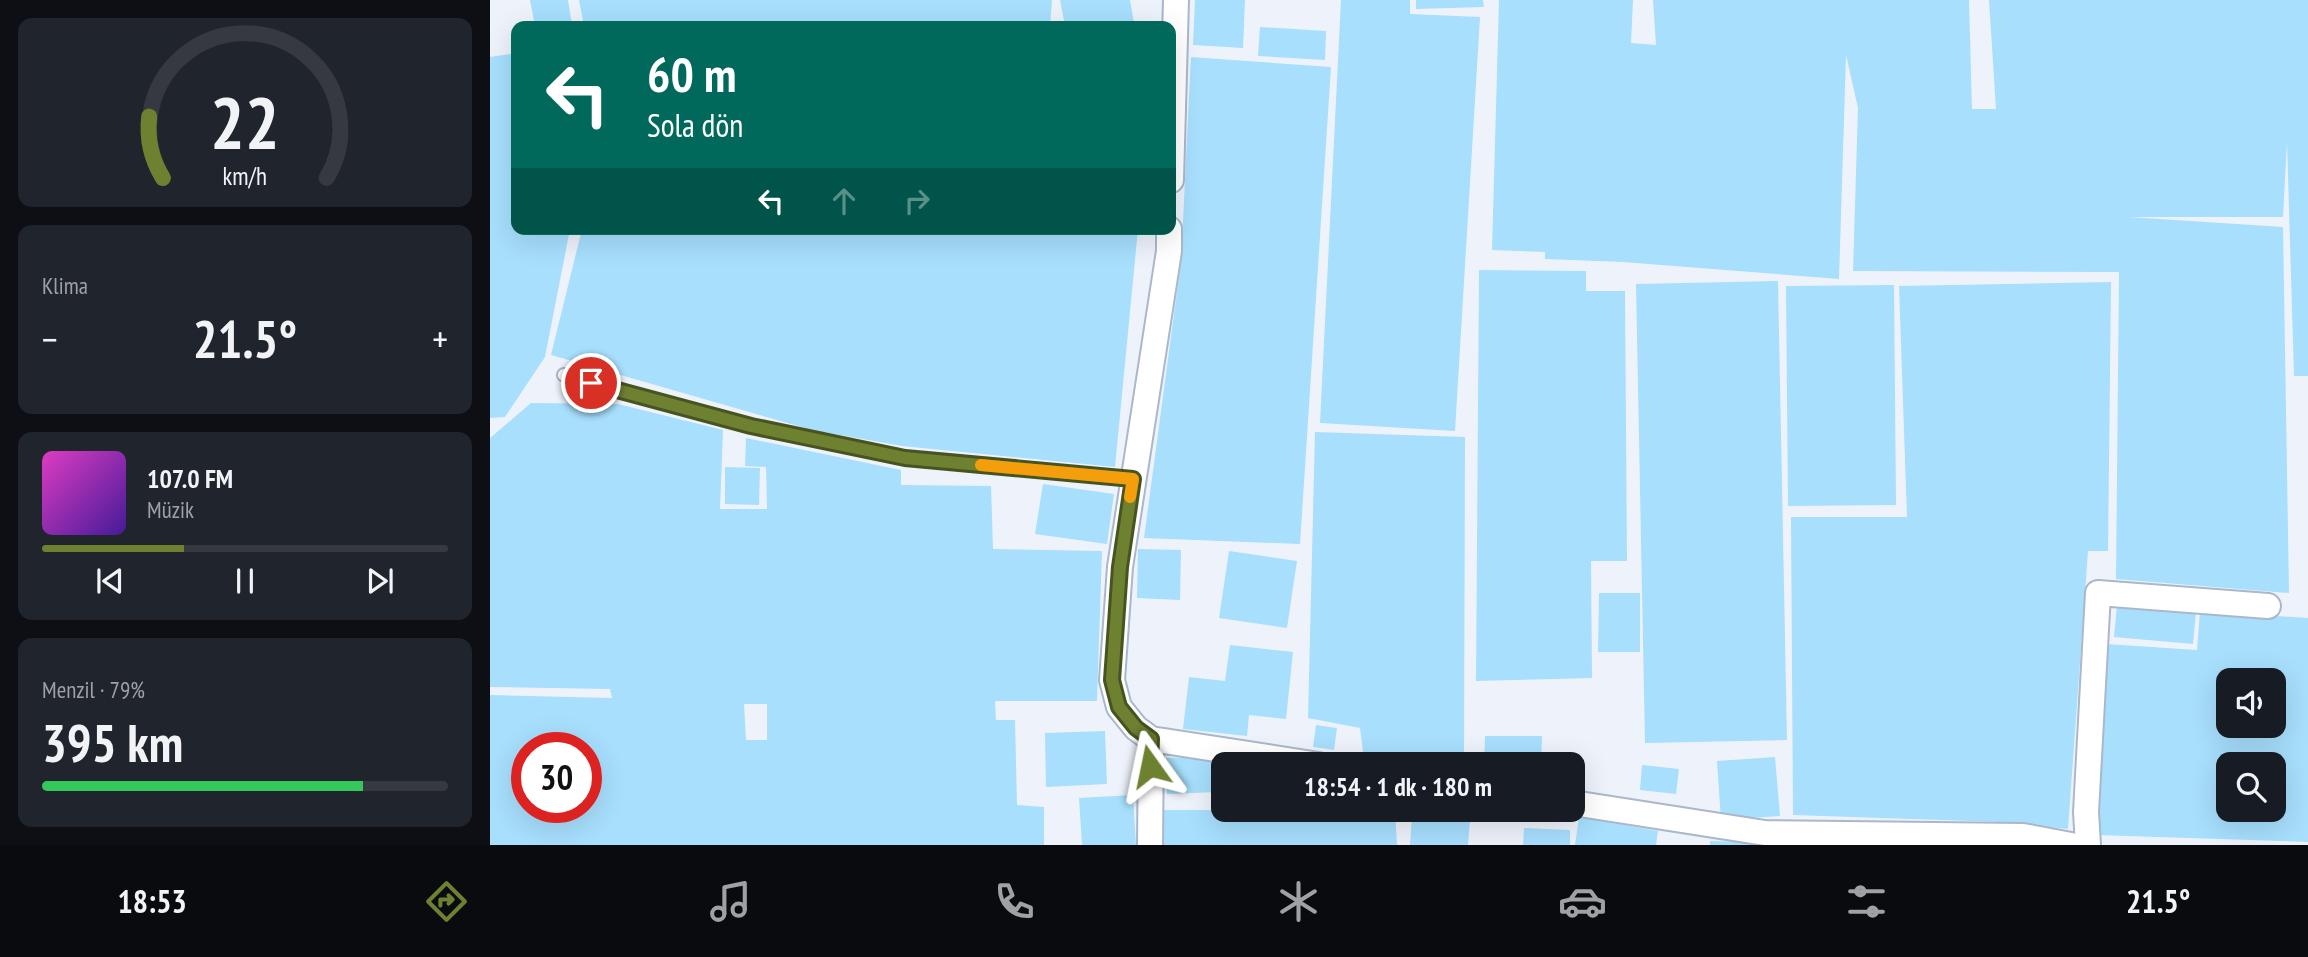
<!DOCTYPE html>
<html lang="tr">
<meta charset="utf-8">
<style>
body{margin:0;font-family:"PT Sans Narrow",sans-serif;background:#20242c;color:#f1f3f6;height:100vh;display:flex;flex-direction:column;font-size:26px;white-space:nowrap}
*{box-sizing:border-box;margin:0}
p{font-size:23px;color:#9ea1a6}
.icon{flex:none;width:38px;height:38px;fill:none;stroke:currentColor;stroke-width:2;stroke-linecap:round;stroke-linejoin:round}
.map{position:relative;flex:1;overflow:hidden}
.sheet{display:flex;flex-direction:column;gap:18px;padding:18px;background:#0d0f14;width:490px}
.sheet>*{flex:none}
.top-card{position:absolute;left:21px;top:21px;width:665px;height:214px;border-radius:14px;box-shadow:0 7px 28px #0002;background:#00695c;color:#fff;overflow:hidden}
.buttons{position:absolute;left:1726px;top:668px;display:grid;gap:14px}
.buttons a{display:grid;place-items:center;width:70px;height:70px;border-radius:14px;background:#171b24;box-shadow:0 7px 28px #0002;font-size:35px}
.speed{position:absolute;left:21px;top:732px;display:flex;gap:14px;font-size:35px;font-weight:700;text-align:center}
.speed>*{display:grid;place-content:center;width:91px;height:91px;border-radius:50%;background:#171b24;box-shadow:0 7px 28px #0002;line-height:1}
.speed .limit{border:10px solid #d22;background:#fff;color:#111}
.pin{position:absolute;display:grid;place-items:center;width:60px;height:60px;color:#fff;margin:-30px;border:4px solid #fff;border-radius:50%;box-shadow:0 2px 7px #0007}
.me{position:absolute;width:77px;margin:-38px;rotate:348deg;stroke-linejoin:round;filter:drop-shadow(0 0 5px #0008)}
.turn{display:flex;align-items:center;gap:24px;height:147px;padding:0 21px;font-size:32px}
.turn .icon{width:91px;height:91px;stroke-width:2.5}
.turn b{display:block;font-size:49px;line-height:60px}
.lanes{display:flex;align-items:center;height:66px;padding:0 21px;background:#0003;justify-content:center;gap:35px;direction:ltr}
.lanes .off{opacity:.35}
.big{font-size:52px;font-weight:800;line-height:1.1}
.sheet .card{flex:1;display:flex;flex-direction:column;justify-content:center;gap:10px;min-width:0;padding:0 24px;border-radius:14px;background:#20242c}
.sheet .dial{align-items:center;gap:0}
.dial svg{height:182px;overflow:visible;fill:none;stroke:#363941;stroke-width:7;stroke-linecap:round;text-anchor:middle}
.dial text{fill:#f1f3f6;stroke:none}
.song{display:flex;align-items:center;gap:21px}
.cover{width:84px;height:84px;border-radius:10px;background:linear-gradient(135deg,hsl(310 70% 55%),hsl(260 70% 35%))}
.played{height:7px;border-radius:4px;background:linear-gradient(90deg,#6e8131 35%,#363941 35%)}
.keys{display:flex;justify-content:space-around;direction:ltr}
.heat{display:flex;justify-content:space-between;align-items:center;font-size:38px;direction:ltr}
.charge{height:10px;border-radius:5px;background:linear-gradient(90deg,#34c759 79%,#363941 0)}
.trip{position:absolute;left:721px;top:752px;width:374px;height:70px;border-radius:14px;background:#171b24;box-shadow:0 7px 28px #0002;font-weight:800;line-height:70px;text-align:center}
.tabs{display:flex;height:112px;justify-content:space-around;align-items:center;background:#090b0e;color:#9ea1a6}
.tabs .icon{width:49px;height:49px}
.tabs .selected{color:#6e8131}
.tabs b{font-size:32px;color:#f1f3f6}
main{display:flex;flex:1;min-height:0}
.map>svg:first-child{display:block}
.building{fill:#a7dffd;fill-rule:evenodd}
.lines{fill:none;stroke-linecap:round;stroke-linejoin:round}
.lane-casing{stroke:#abb7cb;stroke-width:16}
.street-casing{stroke:#abb7cb;stroke-width:28}
.lane{stroke:#fff;stroke-width:12}
.street{stroke:#fff;stroke-width:24}
.route-casing{stroke:#485420;stroke-width:18}
.route{stroke:#6e8131;stroke-width:12}
.slow{stroke:#f59e0b;stroke-width:12}
</style>
<main>
<section class="sheet">
<div class="card dial"><svg viewBox="0 0 100 80">
<path d="M14 69A42 42 0 1 1 86 69"/>
<path d="M14 69A42 42 0 0 1 8 42" stroke="#6e8131"/>
<text x="50" y="56" font-size="32" font-weight="700">22</text>
<text x="50" y="72" font-size="11">km/h</text>
</svg></div>
<div class="card"><p>Klima</p>
<div class="heat"><a>−</a><b class="big">21.5°</b><a>+</a></div>
</div>
<div class="card">
<div class="song"><i class="cover"></i><div><b>107.0 FM</b><p>Müzik</p></div></div>
<div class="played"></div>
<div class="keys"><svg class="icon" aria-label="previous" viewBox="0 0 24 24"><path d="M18 5L8 12l10 7zM5 5v14"/></svg><svg class="icon" aria-label="pause" viewBox="0 0 24 24"><path d="M8 5v14M16 5v14"/></svg><svg class="icon" aria-label="next" viewBox="0 0 24 24"><path d="M6 5l10 7-10 7zM19 5v14"/></svg></div>
</div>
<div class="card"><p>Menzil · 79%</p><b class="big">395 km</b><div class="charge"></div></div>
</section>
<div class="map">
<svg width="1818" height="845" viewBox="0 0 1818 845">
<rect width="100%" height="100%" fill="#eef3fb"/>
<path class="building" d="M40,0H78L82,26H45Z
M89,0H562L560,26H94Z
M570,0H640L644,23L627,26H575Z
M705,0H755L753,48L703,45Z
M851,0H920V14L990,17L965,431L830,423Z
M926,0H993L994,7L926,9Z
M1009,0H1143L1141,43L1166,45L1163,0H1479L1482,109H1506L1499,0H1818V376H1804L1797,142L1793,217H1639L1793,227L1799,593L1626,579L1629,272L1363,271L1368,108L1356,55L1349,279L1133,262L1055,259V252L1002,250Z
M770,27L836,31L835,60L768,56Z
M26,53V229H80L55,357L15,417L0,418V57Z
M701,57L841,67L810,544L654,538L691,262Z
M92,229H648L625,467L412,446L322,430L61,355Z
M989,270L1096,271V291H1135L1137,561H1101L1102,678L986,681Z
M1288,281L1297,740L1155,743L1146,284Z
M1621,282L1618,551H1598L1578,829L1511,822L1303,815L1301,517H1417L1409,286Z
M1404,285L1406,505L1298,506L1296,286Z
M41,403L128,404L233,430L230,509H277L276,467L255,466L256,438L411,470V485L501,486L503,549L612,551L607,701H505L506,720H525L527,805L554,807V845H0V695L122,698L120,689L0,687V438ZM254,704H277V740H256ZM37,747H96V807H37Z
M825,432L975,437L974,765L873,752L870,728L818,718Z
M235,467L270,468L269,505L235,504Z
M553,484L624,494L617,544L545,534Z
M648,549L691,550L690,600L647,598Z
M739,551L807,561L797,628L729,618Z
M1109,593H1150V652H1108Z
M1627,605L1706,612L1703,644L1624,637Z
M1710,611L1818,618V842L1607,835L1616,644L1707,650ZM1738,681H1783V726H1738ZM1738,765H1783V810H1738Z
M740,645L803,652L796,719L759,715L757,736L693,729L699,677L735,681Z
M826,725L847,728L844,750L823,747Z
M615,731L617,784L556,787L555,733Z
M995,736H1052L1051,765H994Z
M727,756L728,792L677,794L675,758Z
M1285,757L1290,816L1231,820L1227,761Z
M1152,765L1189,769L1186,794L1150,790Z
M643,795L646,845H592L589,798Z
M670,810H905L907,845H672Z
M922,816L980,820L978,845H920Z
M1089,817L1168,831L1166,845H1085Z
M1034,828L1080,830V845H1033Z
M1220,841L1305,843V845H1220Z"/>
<g class="lines">
<g class="lane-casing">
<path id="lane" d="M74,375L261,426L415,458L643,479"/>
</g>
<g class="street-casing">
<path id="street" d="M681,180L686,0
M679,229V251L630,567L622,680L629,707L646,728L661,739L829,765
M1083,803L1275,833L1533,836L1581,845
M660,845L661,739
M1598,845L1596,812L1608,593L1778,606"/>
</g>
<use href="#lane" class="lane"/>
<use href="#street" class="street"/>
</g>
<g class="lines">
<g class="route-casing">
<path id="route" d="M101,383L261,426L415,458L643,479L630,567L622,680L629,707L646,728L661,739L660,766"/>
</g>
<use href="#route" class="route"/>
<path class="slow" d="M491,465L643,479L640,497"/>
</g>
</svg>
<div class="buttons">
<a><svg class="icon" aria-label="sound" viewBox="0 0 24 24"><path d="M4 9h4l5-4v14l-5-4H4zM17 9q2 3 0 6"/></svg></a>
<a><svg class="icon" aria-label="search" viewBox="0 0 24 24"><circle cx="10" cy="10" r="6"/><path d="M15 15l6 6"/></svg></a>
</div>
<div class="speed"><div class="limit">30</div></div>
<div class="pin" style="left:101px;top:383px;background:#d93025"><svg class="icon" aria-label="arrive" viewBox="0 0 24 24"><path d="M6 21V4h12l-3 4 3 4H6"/></svg></div>
<svg class="me" style="left:660px;top:766px" viewBox="-20 -20 40 40"><path d="M0-17L14 15 0 8-14 15z" fill="#6e8131" stroke="#fff" stroke-width="4"/></svg>
<div class="trip">18:54 · 1 dk · 180 m</div>
<div class="top-card">
<div class="turn"><svg class="icon" aria-label="left" viewBox="0 0 24 24"><path d="M17 20v-9H6M10 6l-5 5 5 5"/></svg><div><b>60 m</b>Sola dön</div></div>
<div class="lanes"><svg class="icon" aria-label="left" viewBox="0 0 24 24"><path d="M17 20v-9H6M10 6l-5 5 5 5"/></svg><svg class="icon off" aria-label="ahead" viewBox="0 0 24 24"><path d="M12 20V5M6 11l6-6 6 6"/></svg><svg class="icon off" aria-label="right" viewBox="0 0 24 24"><path d="M7 20v-9h11M14 6l5 5-5 5"/></svg></div>
</div>
</div>
</main>
<nav class="tabs">
<b>18:53</b>
<svg class="icon selected" aria-label="directions" viewBox="0 0 24 24"><path d="M12 3l9 9-9 9-9-9zM9 14v-3h6M13 9l2 2-2 2"/></svg>
<svg class="icon" aria-label="music" viewBox="0 0 24 24"><path d="M9 18V5l10-2v13"/><circle cx="6" cy="18" r="3"/><circle cx="16" cy="16" r="3"/></svg>
<svg class="icon" aria-label="phone" viewBox="0 0 24 24"><path d="M5 4h4l2 5-3 2q2 4 5 5l2-3 5 2v4C11 20 4 13 5 4z"/></svg>
<svg class="icon" aria-label="climate" viewBox="0 0 24 24"><path d="M12 3v18M4 7l16 10M4 17L20 7"/></svg>
<svg class="icon" aria-label="car" viewBox="0 0 24 24"><path d="M5 17H2v-5l4-1 3-4h7l3 4 3 1v5h-3M9 17h6M6 11h13"/><circle cx="7" cy="17" r="2"/><circle cx="17" cy="17" r="2"/></svg>
<svg class="icon" aria-label="filters" viewBox="0 0 24 24"><path d="M4 7h16M4 17h16"/><circle cx="9" cy="7" r="2"/><circle cx="15" cy="17" r="2"/></svg>
<b>21.5°</b>
</nav>
